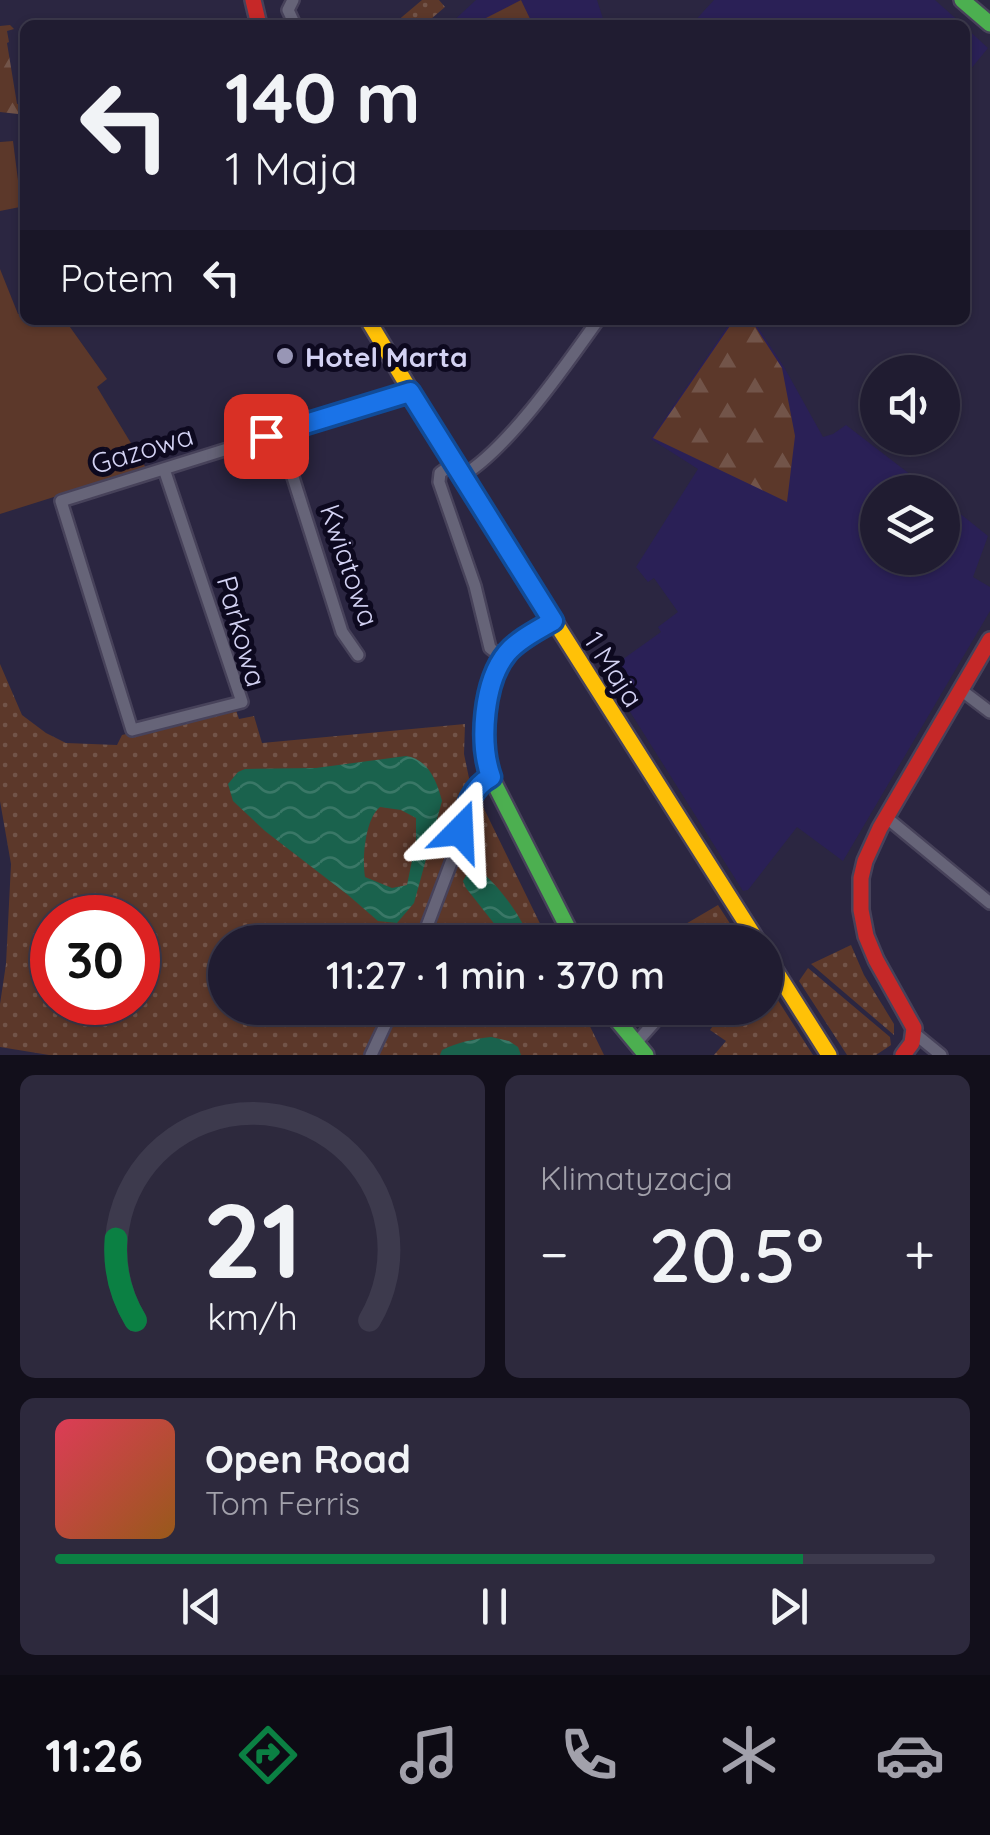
<!DOCTYPE html>
<html lang="pl">
<meta charset="utf-8">
<style>
body{margin:0;font-family:Quicksand,sans-serif;background:#2d293d;color:#f1f3f6;height:100vh;display:flex;flex-direction:column;font-size:38px;white-space:nowrap}
*{box-sizing:border-box;margin:0}
p{font-size:32px;color:#a2a1ab}
.icon{flex:none;width:55px;height:55px;fill:none;stroke:currentColor;stroke-width:2;stroke-linecap:round;stroke-linejoin:round}
.map{position:relative;height:1055px;overflow:hidden}
.sheet{display:flex;flex-direction:column;gap:20px;padding:20px;background:#120f1b;flex:1}
.sheet>*{flex:none}
.top-card{position:absolute;left:20px;top:20px;width:950px;height:305px;border-radius:15px;box-shadow:0 2px 8px #0004,0 0 0 2px #3d3a4d;background:#201c31;color:#f1f3f6;overflow:hidden}
.fabs{position:absolute;left:860px;top:355px;display:grid;gap:20px}
.fabs a{display:grid;place-items:center;width:100px;height:100px;border-radius:50%;background:#201c31;box-shadow:0 2px 8px #0004,0 0 0 2px #3d3a4d;font-size:50px}
.speed{position:absolute;left:30px;top:895px;display:flex;gap:20px;font-size:50px;font-weight:700;text-align:center}
.speed>*{display:grid;place-content:center;width:130px;height:130px;border-radius:50%;background:#201c31;box-shadow:0 2px 8px #0004,0 0 0 2px #3d3a4d;line-height:1}
.speed .limit{border:15px solid #d22;background:#fff;color:#111}
.pin{position:absolute;display:grid;place-items:center;width:85px;height:85px;color:#fff;margin:-42px;border-radius:20px;box-shadow:0 5px 15px #0006}
.me{position:absolute;width:110px;margin:-55px;rotate:21deg;stroke-linejoin:round;filter:drop-shadow(0 0 8px #0008)}
.turn{display:flex;align-items:center;gap:35px;height:210px;padding:0 40px;font-size:45px}
.turn .icon{width:130px;height:130px;stroke-width:2.5}
.turn b{display:block;font-size:70px;line-height:85px}
.then{display:flex;align-items:center;height:95px;padding:0 40px;background:#0003;gap:20px;font-size:38px}
.big{font-size:75px;font-weight:600;line-height:1.1}
.sheet .widget{flex:1;display:flex;flex-direction:column;justify-content:center;gap:15px;min-width:0;padding:0 35px;border-radius:15px;background:#2d293d}
.sheet .dial{align-items:center;gap:0}
.dial svg{height:260px;overflow:visible;fill:none;stroke:#3d3a4d;stroke-width:7;stroke-linecap:round;text-anchor:middle}
.dial text{fill:#f1f3f6;stroke:none}
.song{display:flex;align-items:center;gap:30px}
.cover{width:120px;height:120px;border-radius:15px;background:linear-gradient(135deg,hsl(350 70% 55%),hsl(30 70% 35%))}
.played{height:10px;border-radius:5px;background:linear-gradient(90deg,#0b8043 85%,#3d3a4d 85%)}
.keys{display:flex;justify-content:space-around;direction:ltr}
.heat{display:flex;justify-content:space-between;align-items:center;font-size:55px;direction:ltr}
.sheet .tiles{flex:1;display:grid;gap:20px;grid-template-columns:1fr 1fr}
.widget:last-child{grid-column:span 2}
.trip{position:absolute;left:208px;top:925px;width:575px;height:100px;border-radius:50px;background:#201c31;box-shadow:0 2px 8px #0004,0 0 0 2px #3d3a4d;font-weight:600;line-height:100px;text-align:center}
.tab-bar{display:flex;height:160px;justify-content:space-around;align-items:center;background:#0d0b14;color:#a2a1ab}
.tab-bar .icon{width:70px;height:70px}
.tab-bar .current{color:#0b8043}
.tab-bar b{font-size:45px;color:#f1f3f6}
.map>svg:first-child{display:block}
.built{fill:#2a2056}
.forest{fill:url(#forest-firs)}
.park{fill:url(#park-dots);fill-rule:evenodd}
.garden{fill:#5c382a}
.water{fill:url(#water-waves);fill-rule:evenodd}
.lines{fill:none;stroke-linecap:round;stroke-linejoin:round}
.street-casing{stroke:#47425a;stroke-width:16}
.fast-casing{stroke:#47425a;stroke-width:20}
.slow-casing{stroke:#47425a;stroke-width:20}
.jam-casing{stroke:#47425a;stroke-width:20}
.street{stroke:#666478;stroke-width:11}
.fast{stroke:#4caf50;stroke-width:15}
.slow{stroke:#ffc107;stroke-width:15}
.jam{stroke:#c62828;stroke-width:15}
.route-casing{stroke:#114b97;stroke-width:25}
.route{stroke:#1a73e8;stroke-width:18}
.poi-dot{fill:#9896b5;stroke:#0d091f;stroke-width:4}
.labels{text-anchor:middle;dominant-baseline:central;stroke-width:10;stroke-linejoin:round;paint-order:stroke}
.poi-label{font-size:28px;font-weight:bold;fill:#d3d2f3;stroke:#0d091f;text-anchor:start}
.street-label{font-size:28px;fill:#d3d2f3;stroke:#0d091f}
</style>
<div class="map">
<svg width="990" height="1055" viewBox="0 0 990 1055">
<defs>
<pattern id="forest-firs" width="22" height="20" patternUnits="userSpaceOnUse" patternTransform="scale(2.5)"><rect width="22" height="20" fill="#5c382a"/><path d="M5 1l3.5 6h-7zM16 11l3.5 6h-7z" fill="#725449"/></pattern>
<pattern id="park-dots" width="8" height="8" patternUnits="userSpaceOnUse" patternTransform="scale(2.5)"><rect width="8" height="8" fill="#5c382a"/><path d="M2 2h.1M6 6h.1" fill="none" stroke="#725449" stroke-width="1.8" stroke-linecap="round"/></pattern>
<pattern id="water-waves" width="16" height="10" patternUnits="userSpaceOnUse" patternTransform="scale(2.5)"><rect width="16" height="10" fill="#1a624d"/><path d="M0 5q4-4 8 0t8 0" fill="none" stroke="#3a7867"/></pattern>
</defs>
<rect width="100%" height="100%" fill="#2b2641"/>
<path class="built" d="M476,0H597L605,25H449Z
M714,0H935L963,25H691Z
M965,27L988,48L965,76Z
M732,320H753L784,367L823,437L833,434L846,425L933,492H878V558H942L943,500L988,536L973,577L990,587V611L843,861L797,827L748,890L743,891L605,672L661,632L658,627L678,612L654,578L648,582L636,567L698,469L651,439Z"/>
<path class="forest" d="M10,25L14,29L7,31L9,42L7,43L17,104L25,103V110L18,114L0,112V26Z
M734,320H751L782,368L795,436L787,502L653,438Z"/>
<path class="park" d="M422,0H439L445,7L424,25H398L396,22Z
M0,664L22,715L46,733L66,743L117,745L122,735L235,707L239,719L254,716L262,743L465,724L464,754L469,778L549,942H225V1008H581L604,1055H49L0,1047V1004L6,964L11,864L0,801ZM52,918H138V1002H52Z
M718,905L742,942H655Z
M851,945L864,975L894,1024V1035L811,964Z
M808,968L890,1037L891,1045L876,1055H847L799,981Z
M765,980L813,1055H714L726,1041L710,1030L719,1017L707,1008H765Z"/>
<path class="garden" d="M521,0L533,25H487L484,19Z
M13,141L21,204L20,207L0,211V142Z
M0,269L18,314L25,313V320H65L107,379L97,387L146,468L0,514Z"/>
<path class="water" d="M406,756C428,759 437,781 442,801L414,903L397,923L378,921L348,895L265,831L233,801L228,784L238,772L245,769L316,768ZM380,807L401,810L416,818V841L407,885L392,888L365,877C362,859 365,819 380,807Z
M475,867C498,883 522,917 531,942H506L496,926L466,888L463,881L470,868Z
M491,1037L509,1041L518,1047L521,1055H440L442,1050C458,1042 474,1039 491,1037Z"/>
<g class="lines">
<g class="street-casing">
<path id="street" d="M293,0L288,10L295,25
M279,433L342,632L358,655
M454,463L440,473L439,482L475,586L490,648L503,658
M164,469L242,702L132,730L61,501L410,392
M462,476C508,449 566,365 598,320
M961,690L990,712
M887,818L990,903
M421,942L452,860L468,802L479,784L491,777
M914,1033L941,1055
M635,1044L667,1008
M371,1055L393,1008"/>
</g>
<g class="fast-casing">
<path id="fast" d="M962,0L990,24
M553,621L515,645L503,658L491,688L485,712L484,745L491,777L575,942
M607,1008L646,1055"/>
</g>
<g class="slow-casing">
<path id="slow" d="M368,320L454,463L758,942
M765,954L829,1055"/>
</g>
<g class="jam-casing">
<path id="jam" d="M253,0L259,25
M903,1055L912,1043L914,1028L876,960L866,936L861,910V878L865,861L880,828L990,640"/>
</g>
<use href="#street" class="street"/>
<use href="#fast" class="fast"/>
<use href="#slow" class="slow"/>
<use href="#jam" class="jam"/>
</g>
<g class="lines">
<g class="route-casing">
<path id="route" d="M266,436L410,392L553,621C538,630 519,639 507,653C483,682 479,743 491,777C470,788 466,809 460,831"/>
</g>
<use href="#route" class="route"/>
</g>
<circle class="poi-dot" cx="285" cy="356" r="10"/>
<g class="labels">
<g class="poi-label">
<text x="305" y="356">Hotel Marta</text>
</g>
<g class="street-label">
<text transform="translate(142 449) rotate(-17)">Gazowa</text>
<text transform="translate(350 565) rotate(71)">Kwiatowa</text>
<text transform="translate(242 631) rotate(74)">Parkowa</text>
<text transform="translate(614 669) rotate(57)">1 Maja</text>
</g>
</g>
</svg>
<div class="fabs">
<a><svg class="icon" aria-label="sound" viewBox="0 0 24 24"><path d="M4 9h4l5-4v14l-5-4H4zM17 9q2 3 0 6"/></svg></a>
<a><svg class="icon" aria-label="layers" viewBox="0 0 24 24"><path d="M12 4l9 5-9 5-9-5zM3 14l9 5 9-5"/></svg></a>
</div>
<div class="speed"><div class="limit">30</div></div>
<div class="pin" style="left:266px;top:436px;background:#d93025"><svg class="icon" aria-label="arrive" viewBox="0 0 24 24"><path d="M6 21V4h12l-3 4 3 4H6"/></svg></div>
<svg class="me" style="left:460px;top:831px" viewBox="-20 -20 40 40"><path d="M0-17L14 15 0 8-14 15z" fill="#1a73e8" stroke="#fff" stroke-width="4"/></svg>
<div class="trip">11:27 · 1 min · 370 m</div>
<div class="top-card">
<div class="turn"><svg class="icon" aria-label="left" viewBox="0 0 24 24"><path d="M17 20v-9H6M10 6l-5 5 5 5"/></svg><div><b>140 m</b>1 Maja</div></div>
<div class="then">Potem<svg class="icon" aria-label="left" viewBox="0 0 24 24"><path d="M17 20v-9H6M10 6l-5 5 5 5"/></svg></div>
</div>
</div>
<section class="sheet">
<div class="tiles">
<div class="widget dial"><svg viewBox="0 0 100 80">
<path d="M14 69A42 42 0 1 1 86 69"/>
<path d="M14 69A42 42 0 0 1 8 44" stroke="#0b8043"/>
<text x="50" y="56" font-size="32" font-weight="700">21</text>
<text x="50" y="72" font-size="11">km/h</text>
</svg></div>
<div class="widget"><p>Klimatyzacja</p>
<div class="heat"><a>−</a><b class="big">20.5°</b><a>+</a></div>
</div>
<div class="widget">
<div class="song"><i class="cover"></i><div><b>Open Road</b><p>Tom Ferris</p></div></div>
<div class="played"></div>
<div class="keys"><svg class="icon" aria-label="previous" viewBox="0 0 24 24"><path d="M18 5L8 12l10 7zM5 5v14"/></svg><svg class="icon" aria-label="pause" viewBox="0 0 24 24"><path d="M8 5v14M16 5v14"/></svg><svg class="icon" aria-label="next" viewBox="0 0 24 24"><path d="M6 5l10 7-10 7zM19 5v14"/></svg></div>
</div>
</div>
</section>
<nav class="tab-bar">
<b>11:26</b>
<svg class="icon current" aria-label="directions" viewBox="0 0 24 24"><path d="M12 3l9 9-9 9-9-9zM9 14v-3h6M13 9l2 2-2 2"/></svg>
<svg class="icon" aria-label="music" viewBox="0 0 24 24"><path d="M9 18V5l10-2v13"/><circle cx="6" cy="18" r="3"/><circle cx="16" cy="16" r="3"/></svg>
<svg class="icon" aria-label="phone" viewBox="0 0 24 24"><path d="M5 4h4l2 5-3 2q2 4 5 5l2-3 5 2v4C11 20 4 13 5 4z"/></svg>
<svg class="icon" aria-label="climate" viewBox="0 0 24 24"><path d="M12 3v18M4 7l16 10M4 17L20 7"/></svg>
<svg class="icon" aria-label="car" viewBox="0 0 24 24"><path d="M5 17H2v-5l4-1 3-4h7l3 4 3 1v5h-3M9 17h6M6 11h13"/><circle cx="7" cy="17" r="2"/><circle cx="17" cy="17" r="2"/></svg>
</nav>
